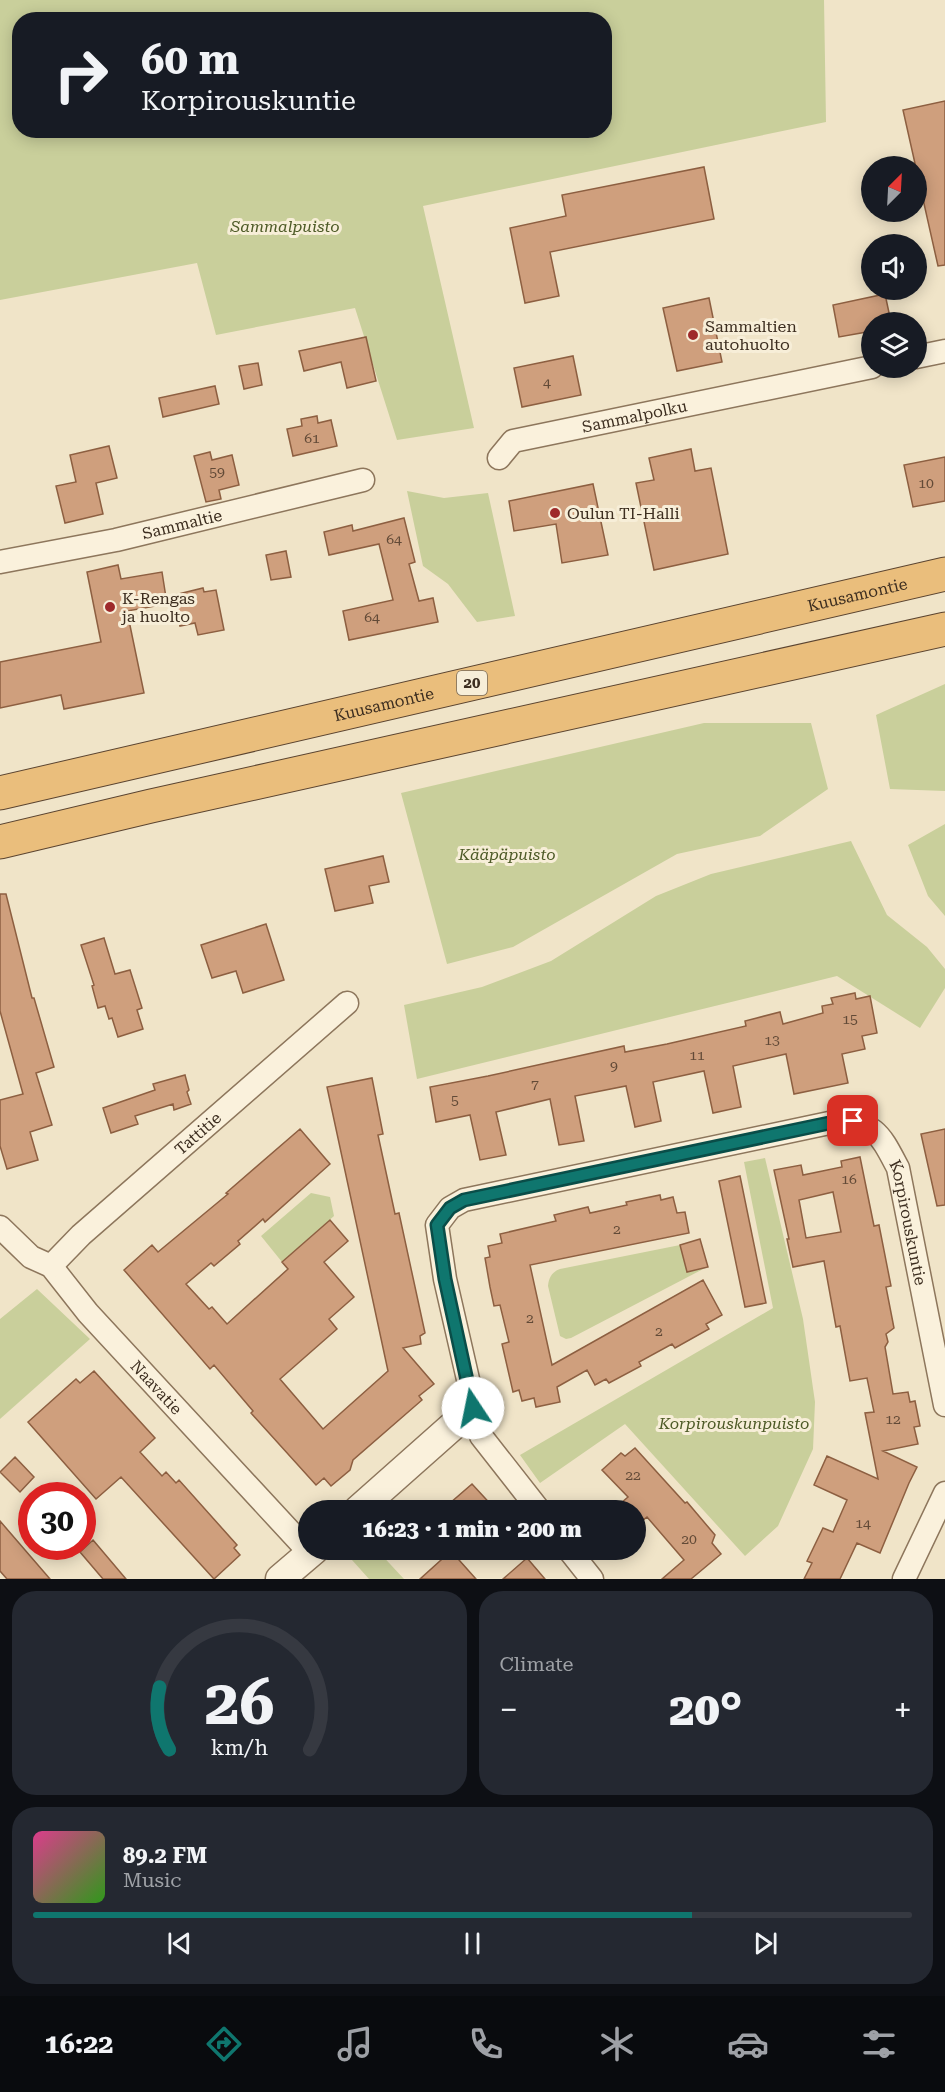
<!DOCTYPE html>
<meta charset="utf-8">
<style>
body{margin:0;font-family:"Roboto Serif",serif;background:#242831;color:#f1f3f6;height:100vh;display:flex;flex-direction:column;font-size:22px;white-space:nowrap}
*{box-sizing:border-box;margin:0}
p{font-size:20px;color:#9ea1a6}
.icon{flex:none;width:33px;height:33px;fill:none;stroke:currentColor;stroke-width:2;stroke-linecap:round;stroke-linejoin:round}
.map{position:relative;height:1579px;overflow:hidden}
.side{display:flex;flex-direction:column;gap:12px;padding:12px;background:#0d0f14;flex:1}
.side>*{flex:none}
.guide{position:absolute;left:12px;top:12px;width:600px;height:126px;border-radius:24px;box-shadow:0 3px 15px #0003;background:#171b24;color:#f1f3f6;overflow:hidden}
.needle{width:39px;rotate:24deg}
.fabs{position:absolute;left:861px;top:156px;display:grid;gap:12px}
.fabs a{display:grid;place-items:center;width:66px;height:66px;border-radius:50%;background:#171b24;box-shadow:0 3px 15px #0003;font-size:30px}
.speed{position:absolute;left:18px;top:1482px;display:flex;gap:12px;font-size:30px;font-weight:700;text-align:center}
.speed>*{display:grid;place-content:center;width:78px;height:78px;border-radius:50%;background:#171b24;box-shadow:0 3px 15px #0003;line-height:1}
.speed .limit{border:9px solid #d22;background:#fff;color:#111}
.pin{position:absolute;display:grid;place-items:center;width:51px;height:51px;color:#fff;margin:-26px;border-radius:12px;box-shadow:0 3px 9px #0006}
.me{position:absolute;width:66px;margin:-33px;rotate:349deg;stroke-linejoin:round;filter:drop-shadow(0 0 4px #0008)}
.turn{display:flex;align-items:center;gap:21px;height:126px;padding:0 30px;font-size:27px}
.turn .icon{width:78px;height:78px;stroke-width:2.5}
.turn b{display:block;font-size:42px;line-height:51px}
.big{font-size:45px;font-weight:800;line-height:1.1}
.side .tile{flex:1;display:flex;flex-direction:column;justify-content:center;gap:9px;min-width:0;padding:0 21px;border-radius:24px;background:#242831}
.side .dial{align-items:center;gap:0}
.dial svg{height:156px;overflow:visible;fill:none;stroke:#363941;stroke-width:7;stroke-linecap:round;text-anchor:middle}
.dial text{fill:#f1f3f6;stroke:none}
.song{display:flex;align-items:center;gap:18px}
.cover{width:72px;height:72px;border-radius:9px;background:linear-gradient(135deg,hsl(330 70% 55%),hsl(110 70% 35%))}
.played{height:6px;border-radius:3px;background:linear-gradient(90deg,#0f766e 75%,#363941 75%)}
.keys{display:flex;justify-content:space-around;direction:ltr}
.heat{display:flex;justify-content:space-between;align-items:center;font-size:33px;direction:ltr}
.side .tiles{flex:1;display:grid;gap:12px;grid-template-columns:1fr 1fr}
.tile:last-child{grid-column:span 2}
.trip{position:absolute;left:298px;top:1500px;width:348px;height:60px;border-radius:30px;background:#171b24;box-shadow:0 3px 15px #0003;font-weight:800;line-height:60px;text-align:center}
.tabs{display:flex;height:96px;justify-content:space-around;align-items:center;background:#090b0e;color:#9ea1a6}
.tabs .icon{width:42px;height:42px}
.tabs .on{color:#0f766e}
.tabs b{font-size:27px;color:#f1f3f6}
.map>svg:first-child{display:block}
.green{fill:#c9cf9b;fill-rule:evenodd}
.building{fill:#cf9f7d;stroke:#8d5f41;stroke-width:1.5;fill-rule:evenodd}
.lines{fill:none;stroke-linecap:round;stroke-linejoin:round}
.minor-casing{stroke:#8d765c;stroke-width:25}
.tertiary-casing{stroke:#8d765c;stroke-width:31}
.trunk-casing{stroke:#5b4430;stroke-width:35}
.minor{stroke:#faf1dc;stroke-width:22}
.tertiary{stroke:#faf1dc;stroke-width:28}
.trunk{stroke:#eabe7c;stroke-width:33}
.route-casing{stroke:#0a4d48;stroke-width:15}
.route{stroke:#0f766e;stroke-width:10}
.poi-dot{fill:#9e2a2b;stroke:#f7eed8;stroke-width:2}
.labels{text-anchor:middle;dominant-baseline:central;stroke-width:6;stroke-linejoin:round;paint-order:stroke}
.number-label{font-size:14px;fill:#624a37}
.shield{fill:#f7eed8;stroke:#756857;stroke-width:1.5}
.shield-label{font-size:15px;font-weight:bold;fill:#3d2e20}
.park-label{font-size:16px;font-style:italic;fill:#4d5a26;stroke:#f7eed8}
.poi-label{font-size:16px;fill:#3d2e20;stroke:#f7eed8;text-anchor:start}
.street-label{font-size:16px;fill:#3d2e20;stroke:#f7eed8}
</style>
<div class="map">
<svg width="945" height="1579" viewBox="0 0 945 1579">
<rect width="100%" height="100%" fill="#f0e4c8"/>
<path class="green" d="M0,0H824L826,122L423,206L474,428L397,440L355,308L216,335L197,263L0,300ZM20,20H604V130H20Z
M407,491L444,498L488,493L515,616L477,622L448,584L423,566Z
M945,684V791L890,789L876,715Z
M704,723H811L828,789L760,836L677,854L513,947L447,964L401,793Z
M945,824V916L928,896L908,845Z
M851,841L887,915L927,947L945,969V988L920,1028L837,976L417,1079L404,1005L482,987L551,961L656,896L711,874Z
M765,1158L803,1319L815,1402L813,1449L778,1526L745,1556L625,1424L540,1483L520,1455L773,1308L744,1162Z
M311,1193L330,1197L334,1216L282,1262L261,1236Z
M680,1245L687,1272L707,1267L571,1338L566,1339L560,1336L548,1286C549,1277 552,1272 560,1269Z
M37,1289L90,1339L0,1419V1319Z
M363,1550H377L404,1579H369L352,1560Z"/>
<path class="building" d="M945,101V265L938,266L903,110Z
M704,167L714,219L550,252L559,296L525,303L510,228L566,216L562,195Z
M885,294L891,322H872V331L839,337L833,305Z
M709,298L722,362L677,371L663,308Z
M366,337L376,381L347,388L341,362L304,371L299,351Z
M573,356L581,395L522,407L514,368Z
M258,363L262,385L244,389L239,366Z
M215,386L219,404L163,417L159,398Z
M317,416L318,423L331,420L337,446L293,456L287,429L302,426L301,419Z
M109,446L117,478L96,483L103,514L65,523L56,486L76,482L70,455Z
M691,449L695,471L711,468L728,554L654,570L636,483L654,480L649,458Z
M210,452L212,460L232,455L239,485L219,490L221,499L206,502L194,456Z
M945,457V501L913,507L904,465Z
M593,484L608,555L562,563L556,524L514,531L509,501Z
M404,518L415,562L409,564L419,601L433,598L438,622L349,640L343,611L393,600L379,544L329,555L324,532L352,525L353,531Z
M286,551L291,577L271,580L266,555Z
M118,565L121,579L162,572L167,604L127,611L144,693L64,709L61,695L0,708V662L101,642L87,572Z
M203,588L204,592L216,590L224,630L198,635L195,623L180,626L174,595Z
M383,856L389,882L369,886L373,903L335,911L325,869Z
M0,894H6L32,998H34L54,1067L36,1073L52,1125L30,1132L38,1160L7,1169L0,1146V1100L23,1094L0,1011Z
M266,924L284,980L243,993L236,971L212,978L201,945Z
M104,938L115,974L130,970L142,1008L137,1010L143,1029L118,1037L112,1018L109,1019L105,1006L98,1008L92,986L94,985L81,945Z
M855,993L856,999L870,996L877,1033L862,1036L865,1049L842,1054L848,1083L794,1094L786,1054L733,1066L741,1107L713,1113L704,1071L653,1082L661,1121L635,1127L626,1086L575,1096L584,1141L559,1145L550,1099L496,1112L506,1155L480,1160L470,1115L436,1122L430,1087L488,1076L624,1046L625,1052L667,1044L746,1026L745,1021L780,1012L783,1024L823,1013L822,1006L833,1004L831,998Z
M185,1075L189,1090L187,1092L191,1104L174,1110L173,1104L135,1116L138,1124L111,1133L103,1108L155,1090L153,1084Z
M372,1078L383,1134L378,1135L395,1214L399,1213L425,1333L420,1336L421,1344L403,1348L434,1384L419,1396L422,1400L353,1460L350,1470L331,1486L324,1478L316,1485L251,1413L253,1411L214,1365L210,1369L124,1270L152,1245L158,1252L228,1194L226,1193L300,1129L330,1164L265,1222L263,1219L238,1241L240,1244L214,1266L211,1263L186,1284L209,1309L212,1307L227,1324L288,1269L282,1262L330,1220L348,1241L324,1262L354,1297L329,1319L337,1329L280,1379L323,1429L388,1371L327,1087Z
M945,1129V1205L937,1206L921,1134Z
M860,1157L874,1226L879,1225L891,1286L886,1287L894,1328L886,1334L888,1342L885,1347L893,1394L908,1392L910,1402L915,1401L920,1426L914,1427L918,1444L883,1451L917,1467L909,1483L880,1553L857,1543L840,1579H804L812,1563L807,1561L823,1528L833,1532L847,1500L814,1485L827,1456L878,1479L865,1413L874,1412L867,1378L850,1381L840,1326L836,1327L824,1261L793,1267L787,1239H789L774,1170L801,1165L803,1175L842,1167L841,1161ZM833,1192L841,1232L806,1238L799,1200Z
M740,1176L766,1303L745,1307L719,1181Z
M660,1195L661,1200L673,1197L677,1213L685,1212L689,1233L530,1265L552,1365L703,1280L722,1315L706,1324L709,1329L675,1348L672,1344L639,1362L641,1366L609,1383L606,1379L595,1385L587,1370L557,1387L560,1402L536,1407L534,1398L522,1401L519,1390L513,1392L502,1344L509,1342L500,1305L494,1306L490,1287L485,1258L490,1257L488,1246L502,1243L500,1234L556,1221L554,1215L588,1207L590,1213L627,1205L626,1202Z
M700,1239L708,1267L687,1272L680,1245Z
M94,1371L155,1438L140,1452L162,1476L166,1472L176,1483L179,1480L237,1545L234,1548L240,1555L214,1579L121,1477L96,1499L28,1422L76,1379L80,1383Z
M635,1448L685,1503L687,1502L715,1535L712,1543L721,1554L691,1579H662L684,1560L647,1517L636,1526V1510H613L628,1497L602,1470L621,1453L625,1456Z
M15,1457L34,1477L20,1492L0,1472Z
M472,1484L496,1510H442Z
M0,1521L50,1579H7L0,1571Z
M93,1540L126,1579H103L80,1552Z
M451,1551L476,1579H420Z
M527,1558L545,1579H503Z"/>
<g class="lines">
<g class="minor-casing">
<g id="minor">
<path d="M916,357L945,351"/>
<path id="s1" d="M499,458L513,441L872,367"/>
<path id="s2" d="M0,562L116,540L363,480"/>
<path id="s3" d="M0,1227L31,1257L51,1266L88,1313L310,1553"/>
<path id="s4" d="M51,1266L81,1235L347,1003"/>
<path id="s5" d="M539,1510L481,1436L445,1279L437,1225L450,1208L464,1200L834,1122C875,1121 880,1134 898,1168L945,1405"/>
<path d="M569,1550L592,1579"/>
<path d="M904,1579L945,1493"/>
</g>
</g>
<g class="tertiary-casing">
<path id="tertiary" d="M358,1510L473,1408
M280,1579L314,1550"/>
</g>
<g class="trunk-casing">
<g id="trunk">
<path id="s6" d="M0,793L945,574"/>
<path d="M0,842L151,806L945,629"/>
</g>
</g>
<use href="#minor" class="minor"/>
<use href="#tertiary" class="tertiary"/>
<use href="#trunk" class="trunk"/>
</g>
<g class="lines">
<g class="route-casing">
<path id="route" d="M473,1408L445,1279L437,1225L450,1208L464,1200L834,1122L853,1121"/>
</g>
<use href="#route" class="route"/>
</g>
<g class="poi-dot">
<circle cx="693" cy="335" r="6"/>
<circle cx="555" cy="513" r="6"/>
<circle cx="110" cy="607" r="6"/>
</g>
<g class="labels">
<g class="number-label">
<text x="547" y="382">4</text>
<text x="312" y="438">61</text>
<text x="217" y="472">59</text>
<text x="926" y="483">10</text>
<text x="394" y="539">64</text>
<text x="372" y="617">64</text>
<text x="850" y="1019">15</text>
<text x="772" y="1040">13</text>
<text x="697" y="1055">11</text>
<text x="614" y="1066">9</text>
<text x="535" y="1084">7</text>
<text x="455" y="1100">5</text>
<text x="849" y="1179">16</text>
<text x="617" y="1229">2</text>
<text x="530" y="1318">2</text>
<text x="659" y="1331">2</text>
<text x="893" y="1419">12</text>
<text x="633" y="1475">22</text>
<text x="863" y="1523">14</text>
<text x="689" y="1539">20</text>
</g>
<rect class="shield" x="457" y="671" width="30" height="24" rx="4.5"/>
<g class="shield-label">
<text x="472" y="683">20</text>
</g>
<g class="park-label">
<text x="285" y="226">Sammalpuisto</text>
<text x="507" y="854">Kääpäpuisto</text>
<text x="734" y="1423">Korpirouskunpuisto</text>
</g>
<g class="poi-label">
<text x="705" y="326">Sammaltien<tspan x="705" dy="18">autohuolto</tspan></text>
<text x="567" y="513">Oulun TI-Halli</text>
<text x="122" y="598">K-Rengas<tspan x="122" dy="18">ja huolto</tspan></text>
</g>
<g class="street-label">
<text stroke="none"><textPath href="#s1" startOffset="146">Sammalpolku</textPath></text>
<text stroke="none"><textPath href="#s2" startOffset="186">Sammaltie</textPath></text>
<text stroke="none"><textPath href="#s6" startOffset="880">Kuusamontie</textPath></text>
<text stroke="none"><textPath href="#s6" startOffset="394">Kuusamontie</textPath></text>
<text stroke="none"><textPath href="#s4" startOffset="198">Tattitie</textPath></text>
<text stroke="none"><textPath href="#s5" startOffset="867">Korpirouskuntie</textPath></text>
<text stroke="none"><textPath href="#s3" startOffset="226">Naavatie</textPath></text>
</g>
</g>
</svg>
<div class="fabs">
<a><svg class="needle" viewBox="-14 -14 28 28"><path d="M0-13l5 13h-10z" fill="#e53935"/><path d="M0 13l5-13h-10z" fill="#9ea1a6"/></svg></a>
<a><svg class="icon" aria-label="sound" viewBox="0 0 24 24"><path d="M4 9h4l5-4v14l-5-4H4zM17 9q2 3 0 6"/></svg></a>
<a><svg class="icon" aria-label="layers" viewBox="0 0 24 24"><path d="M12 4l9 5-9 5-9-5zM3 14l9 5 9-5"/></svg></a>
</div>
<div class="speed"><div class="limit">30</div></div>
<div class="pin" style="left:853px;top:1121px;background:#d93025"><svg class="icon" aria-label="arrive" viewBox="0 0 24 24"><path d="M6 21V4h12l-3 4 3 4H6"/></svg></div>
<svg class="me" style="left:473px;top:1408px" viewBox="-20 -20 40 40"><circle r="19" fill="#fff"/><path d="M0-13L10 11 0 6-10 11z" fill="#0f766e"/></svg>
<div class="trip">16:23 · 1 min · 200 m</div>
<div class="guide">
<div class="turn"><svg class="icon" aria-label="right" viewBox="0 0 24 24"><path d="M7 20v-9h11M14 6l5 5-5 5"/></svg><div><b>60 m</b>Korpirouskuntie</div></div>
</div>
</div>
<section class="side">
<div class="tiles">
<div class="tile dial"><svg viewBox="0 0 100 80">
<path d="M14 69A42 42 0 1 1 86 69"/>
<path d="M14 69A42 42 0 0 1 9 37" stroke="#0f766e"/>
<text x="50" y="56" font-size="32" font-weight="700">26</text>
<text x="50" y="72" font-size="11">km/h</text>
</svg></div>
<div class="tile"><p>Climate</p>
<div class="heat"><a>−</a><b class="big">20°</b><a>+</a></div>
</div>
<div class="tile">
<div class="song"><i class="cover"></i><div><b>89.2 FM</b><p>Music</p></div></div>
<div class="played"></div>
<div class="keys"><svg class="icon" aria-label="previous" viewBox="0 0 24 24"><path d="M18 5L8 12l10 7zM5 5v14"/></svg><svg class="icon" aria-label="pause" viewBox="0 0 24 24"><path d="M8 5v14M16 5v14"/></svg><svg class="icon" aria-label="next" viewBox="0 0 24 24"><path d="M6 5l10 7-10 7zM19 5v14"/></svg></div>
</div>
</div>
</section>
<nav class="tabs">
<b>16:22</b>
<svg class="icon on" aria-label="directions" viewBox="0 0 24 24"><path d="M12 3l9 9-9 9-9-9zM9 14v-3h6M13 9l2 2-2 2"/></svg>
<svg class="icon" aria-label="music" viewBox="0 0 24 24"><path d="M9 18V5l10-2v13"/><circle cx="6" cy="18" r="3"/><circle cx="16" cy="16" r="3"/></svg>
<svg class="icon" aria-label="phone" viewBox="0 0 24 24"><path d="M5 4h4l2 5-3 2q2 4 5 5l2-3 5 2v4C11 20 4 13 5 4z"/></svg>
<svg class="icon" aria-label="climate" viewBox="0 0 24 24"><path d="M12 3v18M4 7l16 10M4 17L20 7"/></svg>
<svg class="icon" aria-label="car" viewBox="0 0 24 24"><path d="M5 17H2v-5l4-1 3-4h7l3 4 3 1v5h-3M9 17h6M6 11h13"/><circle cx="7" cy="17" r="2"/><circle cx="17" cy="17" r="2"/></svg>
<svg class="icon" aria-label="filters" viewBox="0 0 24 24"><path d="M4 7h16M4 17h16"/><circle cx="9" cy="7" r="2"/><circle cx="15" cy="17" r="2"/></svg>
</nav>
